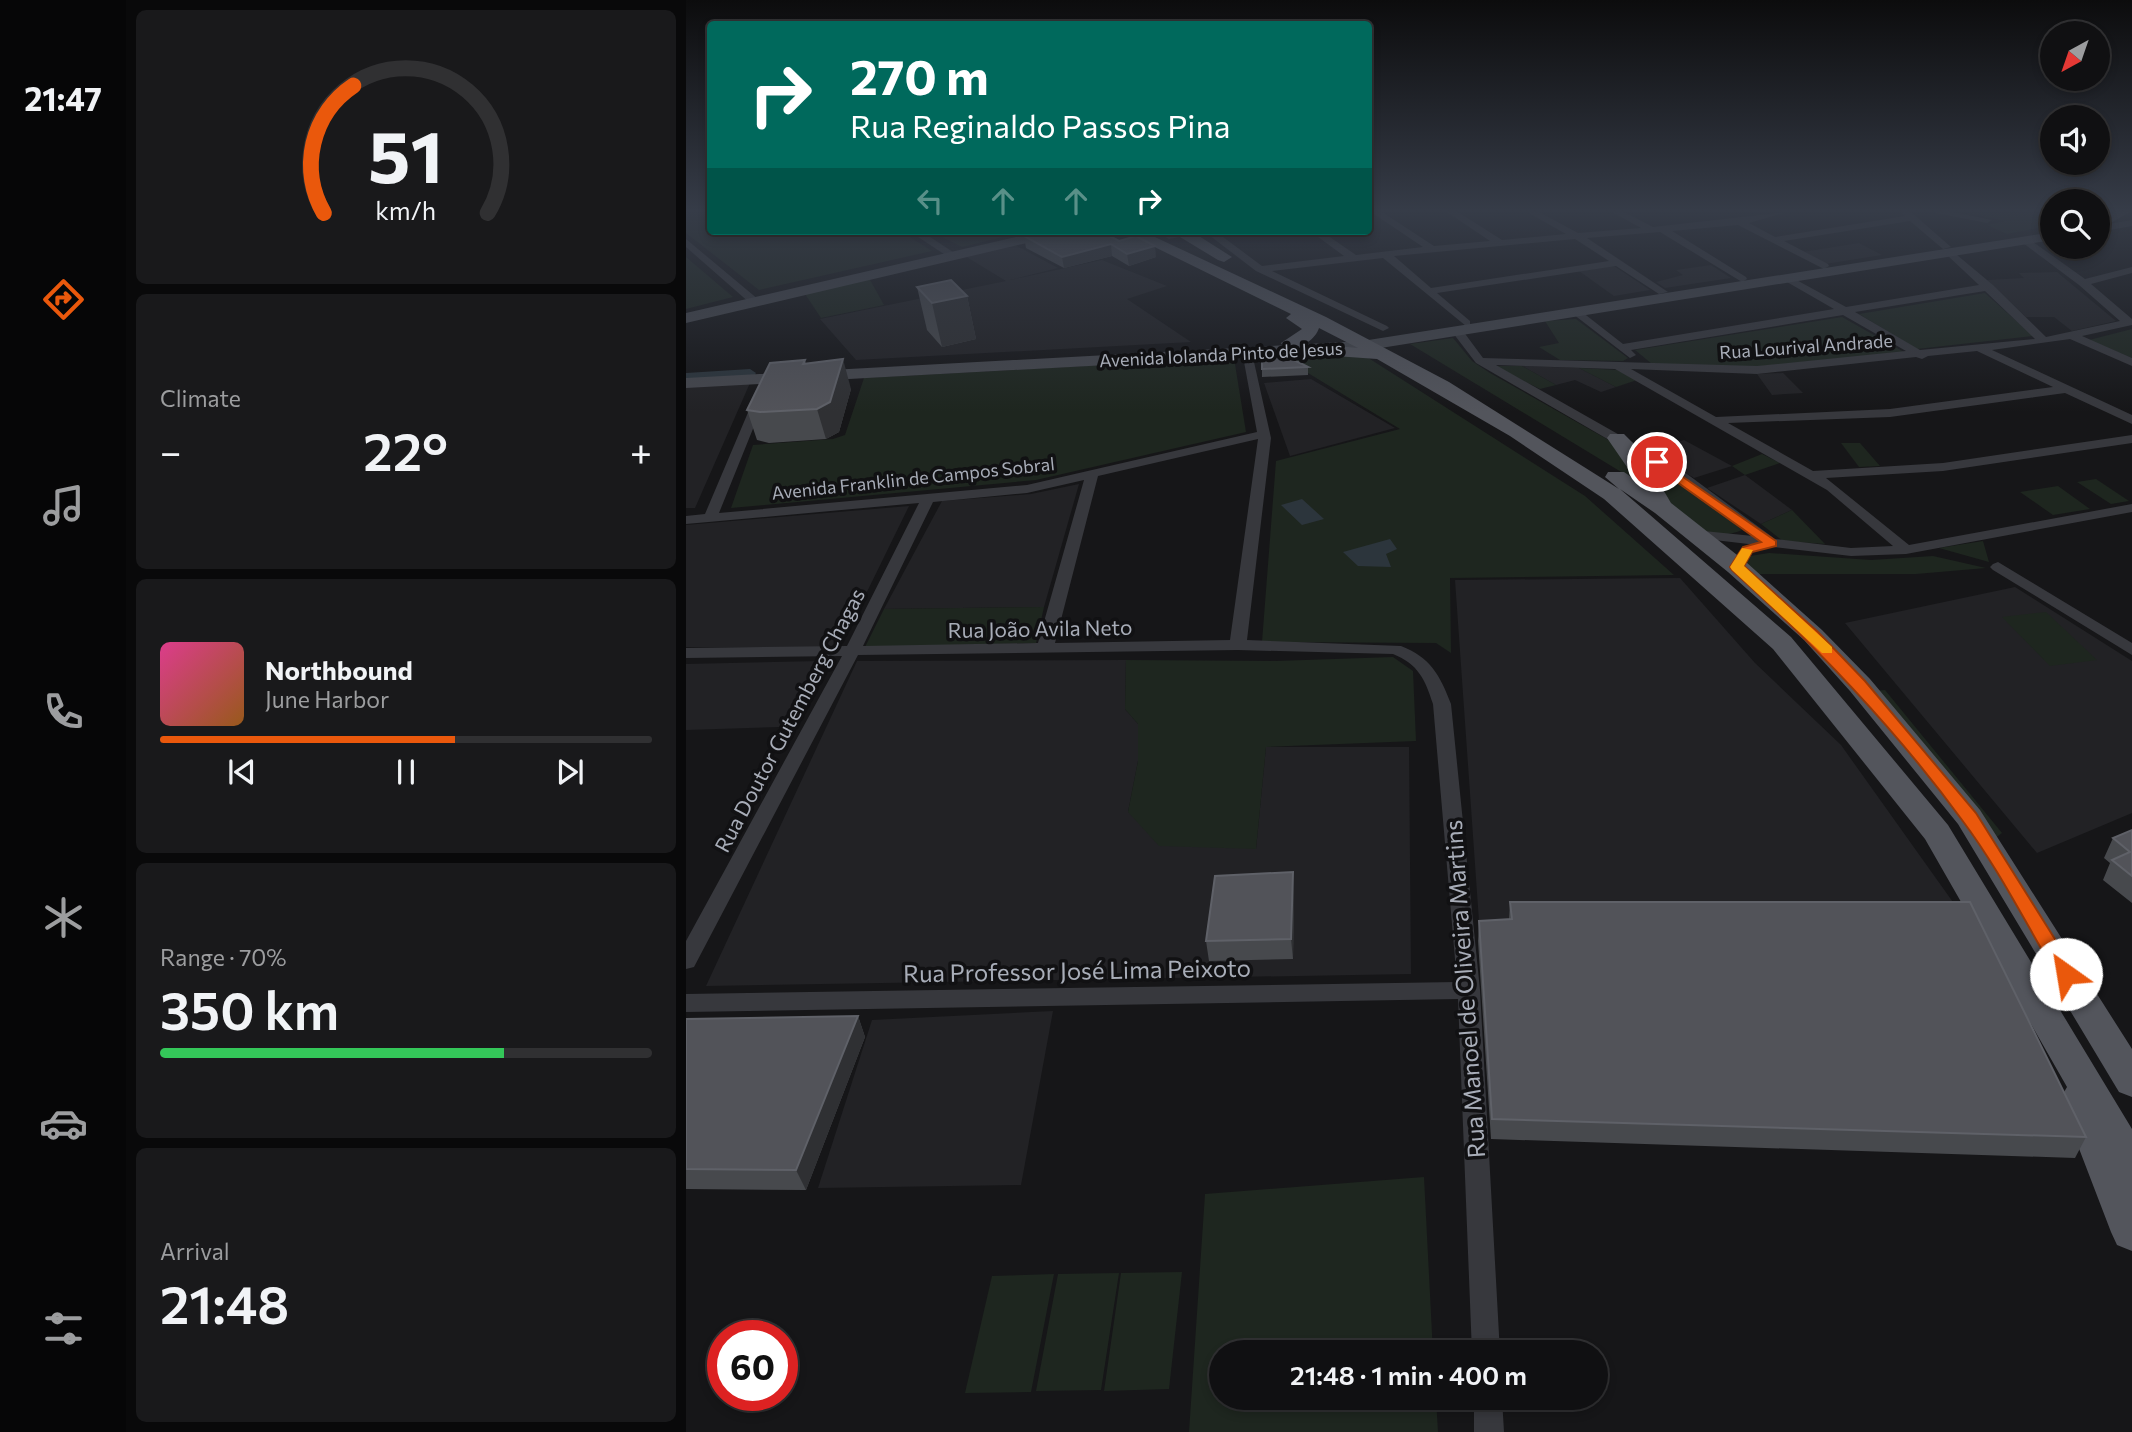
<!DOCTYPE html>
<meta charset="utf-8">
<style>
body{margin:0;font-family:Commissioner,sans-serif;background:#19191b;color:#f1f3f6;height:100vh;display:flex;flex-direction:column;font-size:26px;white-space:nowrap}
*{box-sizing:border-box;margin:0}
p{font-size:23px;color:#9c9d9f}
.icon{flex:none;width:38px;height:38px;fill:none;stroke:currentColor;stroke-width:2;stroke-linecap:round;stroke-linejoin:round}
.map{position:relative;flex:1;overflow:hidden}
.side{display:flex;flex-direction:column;gap:10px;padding:10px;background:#09090a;width:560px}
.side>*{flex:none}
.hud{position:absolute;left:21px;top:21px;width:665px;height:214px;border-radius:7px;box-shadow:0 4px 10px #0003,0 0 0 2px #303032;background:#00695c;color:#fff;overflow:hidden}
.needle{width:46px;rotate:220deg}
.tools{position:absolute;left:1354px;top:21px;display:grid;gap:14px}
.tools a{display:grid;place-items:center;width:70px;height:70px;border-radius:50%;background:#101012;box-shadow:0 4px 10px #0003,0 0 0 2px #303032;font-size:35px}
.speed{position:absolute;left:21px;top:1320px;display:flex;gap:14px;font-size:35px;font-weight:700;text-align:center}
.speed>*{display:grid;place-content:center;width:91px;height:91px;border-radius:50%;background:#101012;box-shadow:0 4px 10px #0003,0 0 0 2px #303032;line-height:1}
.speed .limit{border:10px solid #d22;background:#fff;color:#111}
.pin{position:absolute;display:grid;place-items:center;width:60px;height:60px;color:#fff;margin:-30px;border:4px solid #fff;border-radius:50%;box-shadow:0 2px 7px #0007}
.me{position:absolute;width:77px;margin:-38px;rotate:328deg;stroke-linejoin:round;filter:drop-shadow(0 0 5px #0008)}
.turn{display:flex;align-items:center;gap:24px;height:147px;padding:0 28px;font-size:32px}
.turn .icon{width:91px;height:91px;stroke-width:2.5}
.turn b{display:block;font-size:49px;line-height:60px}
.lanes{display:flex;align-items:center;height:66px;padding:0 28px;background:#0003;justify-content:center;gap:35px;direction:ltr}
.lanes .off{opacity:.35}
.big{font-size:52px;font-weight:600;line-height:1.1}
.side .card{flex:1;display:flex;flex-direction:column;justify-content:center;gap:10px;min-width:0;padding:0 24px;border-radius:10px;background:#19191b}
.side .dial{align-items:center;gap:0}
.dial svg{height:182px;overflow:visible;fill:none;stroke:#303032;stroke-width:7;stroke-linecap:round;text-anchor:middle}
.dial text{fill:#f1f3f6;stroke:none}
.song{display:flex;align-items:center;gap:21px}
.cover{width:84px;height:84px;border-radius:10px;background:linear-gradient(135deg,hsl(330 70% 55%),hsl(30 70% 35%))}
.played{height:7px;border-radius:4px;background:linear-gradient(90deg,#ea580c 60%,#303032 60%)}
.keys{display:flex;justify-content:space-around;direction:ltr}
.heat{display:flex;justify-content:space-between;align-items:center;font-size:38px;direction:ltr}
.charge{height:10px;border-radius:5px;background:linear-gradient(90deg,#34c759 70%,#303032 0)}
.trip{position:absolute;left:523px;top:1340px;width:399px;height:70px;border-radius:35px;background:#101012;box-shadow:0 4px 10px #0003,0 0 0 2px #303032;font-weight:600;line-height:70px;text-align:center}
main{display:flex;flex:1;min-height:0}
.menu{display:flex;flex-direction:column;width:126px;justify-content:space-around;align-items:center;background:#060607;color:#9c9d9f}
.menu .icon{width:49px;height:49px}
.menu .current{color:#ea580c}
.menu b{font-size:32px;color:#f1f3f6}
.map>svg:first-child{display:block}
.built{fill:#222225}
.green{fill:#1e261f}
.water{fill:#2c353c}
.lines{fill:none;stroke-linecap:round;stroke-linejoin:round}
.canal{fill:#2c353c;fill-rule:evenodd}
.street{fill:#37383d;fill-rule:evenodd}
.secondary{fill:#45474d;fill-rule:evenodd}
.primary{fill:#53555c;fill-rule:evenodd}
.wall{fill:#47494d}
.shaded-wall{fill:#2f3033}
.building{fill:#525359;stroke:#5f6168;stroke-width:2}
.route{fill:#ea580c;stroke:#983908;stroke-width:2}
.slow{fill:#f59e0b}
.labels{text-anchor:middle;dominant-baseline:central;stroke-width:7;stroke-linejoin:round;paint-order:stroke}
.far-street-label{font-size:18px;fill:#a8adb8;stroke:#111113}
.street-label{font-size:21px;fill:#a8adb8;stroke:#111113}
.near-street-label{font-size:24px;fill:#a8adb8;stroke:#111113}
</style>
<main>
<nav class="menu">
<b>21:47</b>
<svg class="icon current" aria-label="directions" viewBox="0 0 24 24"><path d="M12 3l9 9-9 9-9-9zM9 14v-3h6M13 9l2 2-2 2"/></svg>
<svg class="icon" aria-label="music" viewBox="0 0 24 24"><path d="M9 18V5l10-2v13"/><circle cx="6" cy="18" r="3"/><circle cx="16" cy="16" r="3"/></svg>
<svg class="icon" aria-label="phone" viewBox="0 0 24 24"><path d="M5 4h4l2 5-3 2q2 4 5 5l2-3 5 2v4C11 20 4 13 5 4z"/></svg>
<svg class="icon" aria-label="climate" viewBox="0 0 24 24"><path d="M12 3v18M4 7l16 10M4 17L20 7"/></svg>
<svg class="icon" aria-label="car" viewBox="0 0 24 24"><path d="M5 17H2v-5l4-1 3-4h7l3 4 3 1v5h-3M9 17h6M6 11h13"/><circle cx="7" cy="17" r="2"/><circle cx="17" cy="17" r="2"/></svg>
<svg class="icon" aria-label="filters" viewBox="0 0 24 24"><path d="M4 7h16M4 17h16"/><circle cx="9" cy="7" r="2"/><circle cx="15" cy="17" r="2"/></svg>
</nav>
<section class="side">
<div class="card dial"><svg viewBox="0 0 100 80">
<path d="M14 69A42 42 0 1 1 86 69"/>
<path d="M14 69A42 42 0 0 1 27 13" stroke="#ea580c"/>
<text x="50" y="56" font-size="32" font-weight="700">51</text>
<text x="50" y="72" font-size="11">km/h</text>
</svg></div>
<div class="card"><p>Climate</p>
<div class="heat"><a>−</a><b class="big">22°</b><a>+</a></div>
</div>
<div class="card">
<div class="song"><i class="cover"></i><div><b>Northbound</b><p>June Harbor</p></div></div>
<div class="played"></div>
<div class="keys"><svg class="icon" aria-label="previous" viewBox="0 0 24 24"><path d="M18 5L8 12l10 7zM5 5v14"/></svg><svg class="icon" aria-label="pause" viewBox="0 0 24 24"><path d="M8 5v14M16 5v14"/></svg><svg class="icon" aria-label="next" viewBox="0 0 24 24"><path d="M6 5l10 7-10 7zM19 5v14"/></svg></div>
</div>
<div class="card"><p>Range · 70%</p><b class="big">350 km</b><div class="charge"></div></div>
<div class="card"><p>Arrival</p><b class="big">21:48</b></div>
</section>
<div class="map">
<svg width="1446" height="1432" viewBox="0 0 1446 1432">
<rect width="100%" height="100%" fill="#161618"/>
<path class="built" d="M1173,243L1196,255L1139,264L1117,252Z
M329,245L372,268L324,280L416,260L481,286L441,299L505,342L170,360L134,319L320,281L279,256Z
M1025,265L1045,278L979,288L970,282L997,275L990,270Z
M928,266L964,290L928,296L893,271Z
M1371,272L1430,321L1386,331L1368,317H1340L1301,280L1338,278L1333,273Z
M836,366L893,368L930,387L915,392L889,380L870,385Z
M1097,373L1117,393L1086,395L1071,374Z
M625,379L709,428L604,456L578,383Z
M64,383L9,508H0V387Z
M998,440L1046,466L1008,478L964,451Z
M1059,475L1106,510L1075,524L1021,488Z
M393,484L358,607L198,609L256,501L345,494Z
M223,506L154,647H0V525Z
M994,578L1069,663L1155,745L1279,919L793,921L769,580Z
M1329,587L1446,661V813L1351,853L1159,623Z
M440,660L439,709L452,724V761L442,812L570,849L580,747H723L725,974L20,986L171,661Z
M134,661L93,727L0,730V664Z
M367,1011L335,1185L132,1188L186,1020Z"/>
<path class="green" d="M0,212H24V231H214L246,251L73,290L0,233Z
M1275,212H1367V225L1321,234L1301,225L1320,221Z
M244,231H341L276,247Z
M0,257L47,297L0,309Z
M183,278L198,305L135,318L119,294Z
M1299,293L1347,336L1231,349L1173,314Z
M1156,317L1218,352L1046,369L966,364L949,350Z
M890,319L942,358L937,361L874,360L853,347L873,343L859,321Z
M1446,329V358L1403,340Z
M767,338L786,361L804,373L935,447L955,484L724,344Z
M673,352L899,496L988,575L764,578L765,653L750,643L576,642L590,461L714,429L594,356Z
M548,358L560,432L350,480L45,508L67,445L147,439L159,435L178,378Z
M808,366H836L870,385L854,389Z
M893,368L931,370L951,380L930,387Z
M1155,443H1174L1194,466L1173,467Z
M949,451L1001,484L1056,530C1005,552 972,484 949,451Z
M1076,454L1094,463L1059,475L1046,466Z
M1410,479L1443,501L1425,504L1391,482Z
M1372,486L1404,509L1367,515L1334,492Z
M1106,510L1139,544L1097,541L1075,524Z
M1297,541L1303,562L1253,548Z
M1083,553L1185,560L1247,556L1300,568L1230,574H1073L1058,566L1064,556Z
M358,607L350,643L179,647L198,609Z
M1360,612L1411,660L1364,666L1316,617Z
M707,657L727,671L730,741L580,747L570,849L473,846L442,812L452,761V724L439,709L440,660L590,661Z
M1199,690L1316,833L1308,839L1185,691Z
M738,1177L747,1353H536V1398H750L752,1432H503L519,1194Z
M496,1272L483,1389L418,1391L435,1273Z
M433,1273L415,1390L350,1391L372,1274Z
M368,1274L345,1392L279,1393L306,1276Z"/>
<path class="water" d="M616,499L638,519L616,525L595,505Z
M704,539L711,549L700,554L705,567L672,566L657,552Z"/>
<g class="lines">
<path class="canal" d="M64,369L70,373L68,376L0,381V373Z"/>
<path class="street" d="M685,212H696L748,246L804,241L761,212H772L816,240L880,234L841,212H853L892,233L955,228L926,212H938L967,227L1101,212L1063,223L1089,237L1219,216L1214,212H1225L1265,247L1257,249L1224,221L1098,241L1142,264L1143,266L1138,269L1052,225L986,231L1060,277L1061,279L1056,282L974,232L901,238L982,292L973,294L930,266L751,293L784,321V325L780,326L697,258L586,271L701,326L703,328L697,331L570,271L519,232L483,239L478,236L497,231H529L576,266L658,256L624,231H635L670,255L737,247ZM889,239L923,261L745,288L708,256Z
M1245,212H1267L1306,220L1301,223Z
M1446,220V226L1412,232V226Z
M223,231H235L273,256L264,258Z
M0,239L73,300V304H65L0,247Z
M1337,239H1343L1399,279L1446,267V273L1405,284L1446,319V325L1396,336L1446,358V366L1384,339L1306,350L1446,415V424L1379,393L1204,417L1042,423L1127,471L1257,463L1446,435V443L1257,471L1140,478L1223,545L1446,504V512L1220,554L1165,556L1003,537V531L1008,530L1067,536L987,477L790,363L767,333L777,331L797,358L1071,366L1220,351L1157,315L945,350L950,355L944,358L887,314L896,312L937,344L1148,309L1101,282L1100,280L1105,277L1160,307L1293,285L1261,255L1260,253L1265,250L1307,285L1360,337L1434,321L1393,285L1337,243ZM1299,291L1349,339L1234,350L1169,312ZM1291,351L1367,387L1204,409L1030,417L945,369L1071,374L1230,357L1236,359L1242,356ZM810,365L929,369L1141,490L1207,546L1165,548L1089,539L997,471Z
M556,351L566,353L585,438L561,640L715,646C744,657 754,675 765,704L794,990L814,1353H786L772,999L0,1012V994L771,982L747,704C739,679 732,664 707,654L552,650L172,655L8,967L0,969V941L156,656L0,658V648L161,646L233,503L0,524V516L19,514L69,396L79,399L33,513L341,485L571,432ZM572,439L544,640L369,643L412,476ZM398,480L352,643L177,646L247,502L341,493Z
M1312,562L1446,643V655L1307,570L1304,567L1307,564Z
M788,1398H816L818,1432H788Z"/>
<path class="secondary" d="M1427,212H1444L1412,230V220Z
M356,231H382L375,235L0,323V313Z
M1367,232V240L676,351L0,388V378L676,341Z"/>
<path class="primary" d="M436,231H456L640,317L763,382L933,489L919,477L922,472H938L950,480L921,438L924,434H938L953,449L985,503L1060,562L1136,630L1184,679L1294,810L1446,1049V1097L1433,1092L1272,824L1164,691L1118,640L1042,572L969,513L934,489L1105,637L1262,825L1446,1129V1251L1431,1245L1425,1232L1374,1099L1381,1087L1239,839L1087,649L918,499L824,436L691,359L621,354L619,350L621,346L628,344L672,348L633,328C629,341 612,350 598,347L595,343L616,329L600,318L605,314Z
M493,231H505L546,257L538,262L532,260L494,237Z"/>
</g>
<path class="wall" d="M414,231L470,257L443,266L426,256L378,268L340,248L338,236Z
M231,287L281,296L290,339L256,347L241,330Z
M119,360L120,364L165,389L153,432L140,439L83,443L71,440L61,410Z
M622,367V375L576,377V369Z
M1446,830V903L1417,880L1424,863L1418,858L1427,838Z
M608,892L607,959L523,961L520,941Z
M824,902L1400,1137L1389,1158L805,1139L792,941L793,921L823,919Z
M172,1016L179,1037L120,1190L0,1189V1019Z"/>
<path class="shaded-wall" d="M425,244L426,256L378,268L376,257Z
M469,246L470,257L443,266L441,254Z
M281,296L290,339L256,347L246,303Z
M157,359L165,389L153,432L140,439L131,409Z
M607,872L608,892L607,959L605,939Z
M172,1016L179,1037L120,1190L110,1170Z"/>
<path class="building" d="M360,231H414L433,241L450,236L469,246L441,254L425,244L376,257L338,236Z
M265,280L281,296L246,303L231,287Z
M598,355L622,367L576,369V356Z
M157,359L144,402L131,409L74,412L61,410L84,363L119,360L117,364Z
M1446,830V876L1426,860L1444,852L1427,838Z
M607,872L605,939L520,941L529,876Z
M824,902H1284L1400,1137L806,1119L793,921L826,919Z
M172,1016L110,1170L0,1169V1019Z"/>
<linearGradient id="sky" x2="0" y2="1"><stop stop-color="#0c0c0d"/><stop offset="0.51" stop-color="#363c48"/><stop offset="1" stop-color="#363c48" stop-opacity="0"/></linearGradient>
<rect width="1446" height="412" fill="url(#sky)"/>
<path class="route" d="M971,459L1090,541V546L1066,552L1058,566L1132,632L1179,681L1290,813L1387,968L1390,974L1387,979H1373C1341,926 1313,869 1276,820C1209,728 1130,646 1046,570L1044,567L1057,547L1075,542L967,465L965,462Z"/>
<path class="slow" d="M1056,548L1067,550L1058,566L1146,647V653H1136L1046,570L1044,567Z"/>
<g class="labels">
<g class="far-street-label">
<text transform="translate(1120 346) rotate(-4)">Rua Lourival Andrade</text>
<text transform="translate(535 354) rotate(-3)">Avenida Iolanda Pinto de Jesus</text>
<text transform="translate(227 478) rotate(-6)">Avenida Franklin de Campos Sobral</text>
</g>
<g class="street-label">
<text transform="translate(354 628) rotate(-1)">Rua João Avila Neto</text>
<text transform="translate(103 720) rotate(-62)">Rua Doutor Gutemberg Chagas</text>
</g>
<g class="near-street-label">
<text transform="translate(391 970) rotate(-1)">Rua Professor José Lima Peixoto</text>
<text transform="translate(778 989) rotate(-94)">Rua Manoel de Oliveira Martins</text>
</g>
</g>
</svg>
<div class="tools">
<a><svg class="needle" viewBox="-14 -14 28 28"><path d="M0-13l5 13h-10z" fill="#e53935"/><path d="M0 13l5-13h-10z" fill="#9c9d9f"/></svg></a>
<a><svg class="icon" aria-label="sound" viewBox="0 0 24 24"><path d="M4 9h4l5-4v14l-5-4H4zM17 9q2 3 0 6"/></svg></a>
<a><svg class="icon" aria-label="search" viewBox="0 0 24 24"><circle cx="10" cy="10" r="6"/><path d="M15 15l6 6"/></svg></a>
</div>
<div class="speed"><div class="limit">60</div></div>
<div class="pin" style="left:971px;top:462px;background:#d93025"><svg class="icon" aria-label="arrive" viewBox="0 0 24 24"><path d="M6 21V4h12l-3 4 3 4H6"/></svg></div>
<svg class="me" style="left:1380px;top:974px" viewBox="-20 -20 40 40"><circle r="19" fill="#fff"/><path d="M0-13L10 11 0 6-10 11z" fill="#ea580c"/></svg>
<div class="trip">21:48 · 1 min · 400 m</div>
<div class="hud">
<div class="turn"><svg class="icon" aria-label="right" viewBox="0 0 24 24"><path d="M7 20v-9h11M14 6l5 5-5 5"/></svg><div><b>270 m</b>Rua Reginaldo Passos Pina</div></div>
<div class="lanes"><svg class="icon off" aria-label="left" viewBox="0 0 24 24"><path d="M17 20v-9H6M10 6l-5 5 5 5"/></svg><svg class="icon off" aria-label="ahead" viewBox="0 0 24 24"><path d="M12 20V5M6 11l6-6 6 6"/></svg><svg class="icon off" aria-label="ahead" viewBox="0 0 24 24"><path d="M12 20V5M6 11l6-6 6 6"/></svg><svg class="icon" aria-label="right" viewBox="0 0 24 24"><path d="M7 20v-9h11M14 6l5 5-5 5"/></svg></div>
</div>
</div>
</main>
